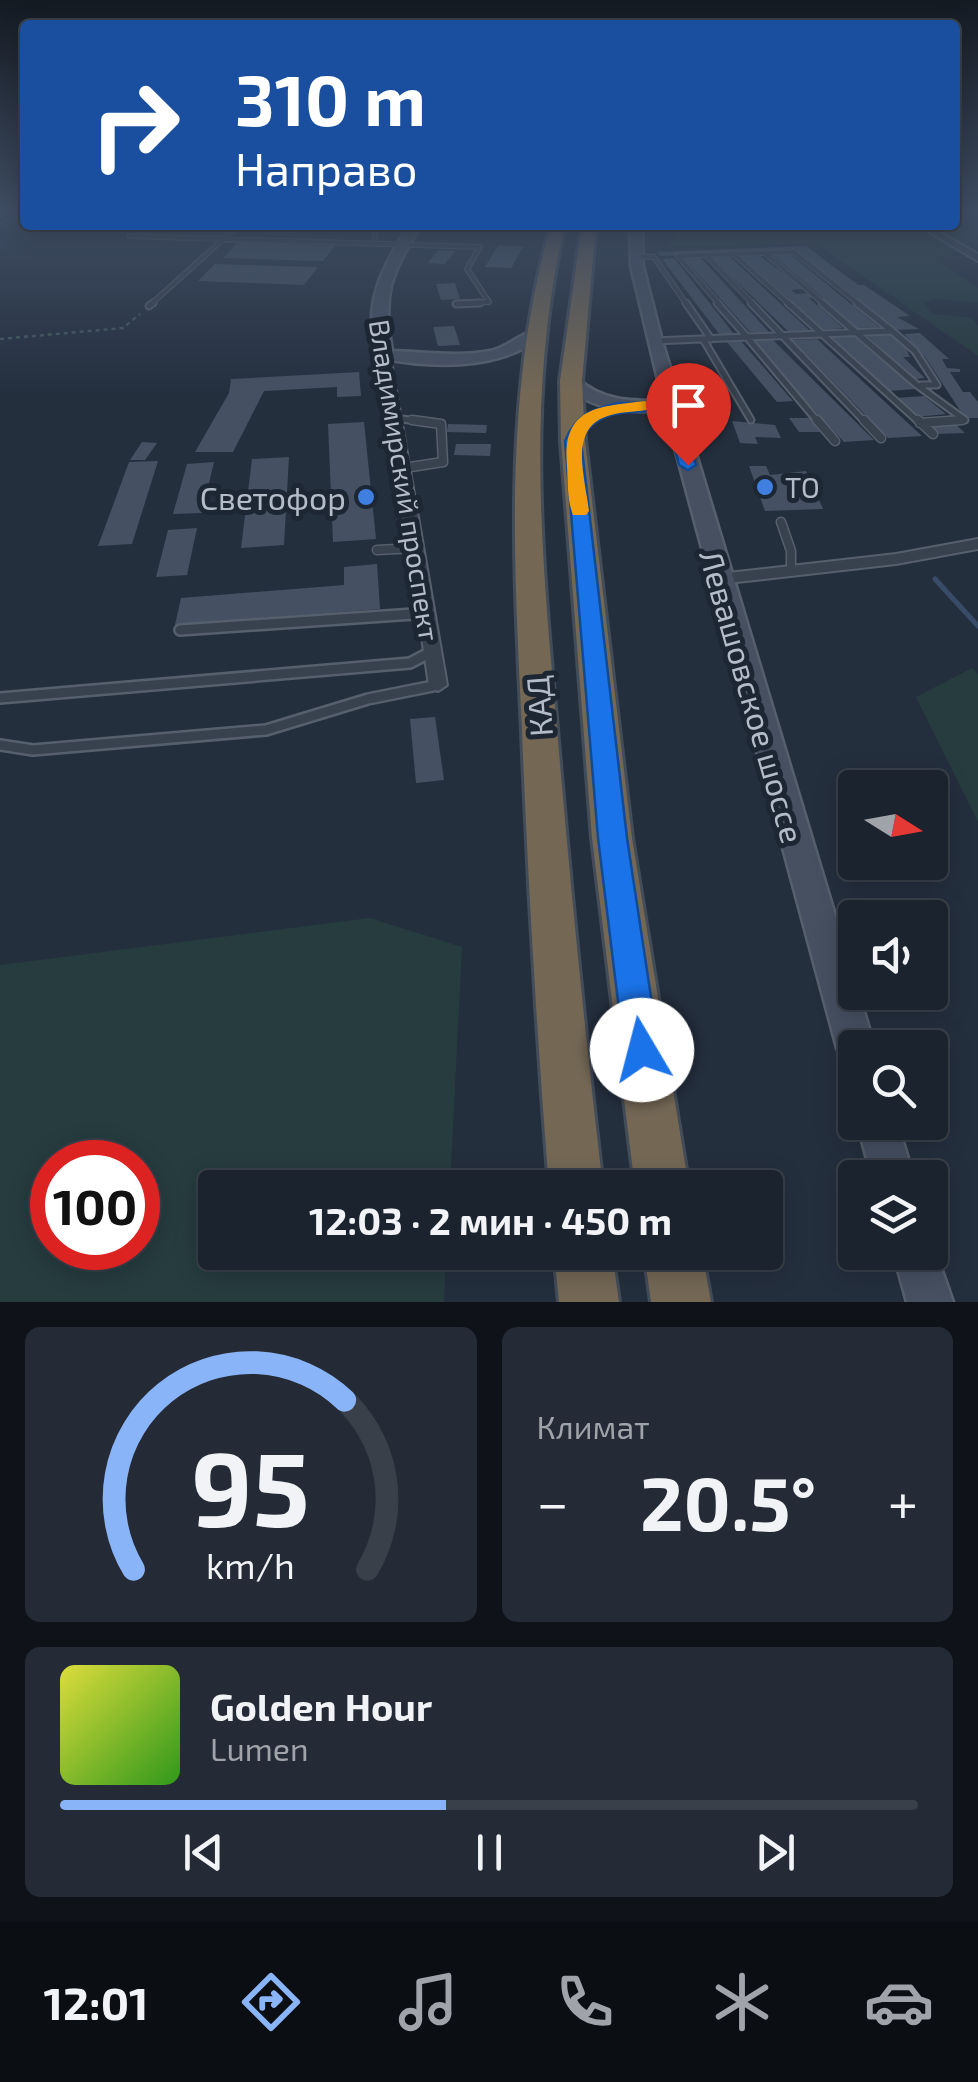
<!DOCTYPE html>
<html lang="ru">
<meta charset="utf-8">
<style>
body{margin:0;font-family:"Exo 2",sans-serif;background:#242b36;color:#f1f3f6;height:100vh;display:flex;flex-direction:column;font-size:38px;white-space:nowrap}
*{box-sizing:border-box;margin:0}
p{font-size:32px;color:#a0a4aa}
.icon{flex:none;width:55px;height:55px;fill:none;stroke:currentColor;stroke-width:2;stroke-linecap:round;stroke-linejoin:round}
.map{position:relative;height:1302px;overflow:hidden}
.sheet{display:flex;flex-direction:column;gap:25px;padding:25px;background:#0f1319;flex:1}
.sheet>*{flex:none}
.banner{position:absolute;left:20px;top:20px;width:940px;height:210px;border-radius:10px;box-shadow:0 5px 25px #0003,0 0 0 2px #39404a;background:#1a4fa0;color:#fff;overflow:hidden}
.needle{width:65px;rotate:101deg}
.controls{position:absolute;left:838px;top:770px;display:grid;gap:20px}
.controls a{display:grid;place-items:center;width:110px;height:110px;border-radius:10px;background:#1b232e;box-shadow:0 5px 25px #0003,0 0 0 2px #39404a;font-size:50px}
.speed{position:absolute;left:30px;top:1140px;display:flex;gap:20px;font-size:50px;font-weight:700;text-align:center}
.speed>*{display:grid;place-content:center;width:130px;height:130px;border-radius:50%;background:#1b232e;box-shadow:0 5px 25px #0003,0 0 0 2px #39404a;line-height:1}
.speed .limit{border:15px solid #d22;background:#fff;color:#111}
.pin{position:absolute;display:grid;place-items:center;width:85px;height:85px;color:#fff;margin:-102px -42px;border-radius:50% 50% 50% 0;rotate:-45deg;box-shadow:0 0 10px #0007}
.pin .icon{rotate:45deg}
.me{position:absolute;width:110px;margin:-55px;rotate:352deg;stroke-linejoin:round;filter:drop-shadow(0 0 8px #0008)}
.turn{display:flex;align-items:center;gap:35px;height:210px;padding:0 50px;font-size:45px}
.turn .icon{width:130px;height:130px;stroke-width:2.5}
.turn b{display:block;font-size:70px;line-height:85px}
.big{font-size:75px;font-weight:700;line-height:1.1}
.sheet .tile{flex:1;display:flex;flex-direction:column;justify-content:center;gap:15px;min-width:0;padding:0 35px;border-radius:15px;background:#242b36}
.sheet .dial{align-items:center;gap:0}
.dial svg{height:260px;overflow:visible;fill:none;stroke:#39404a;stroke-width:7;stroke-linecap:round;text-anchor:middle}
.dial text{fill:#f1f3f6;stroke:none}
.song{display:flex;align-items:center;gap:30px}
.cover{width:120px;height:120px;border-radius:15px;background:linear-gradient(135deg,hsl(60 70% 55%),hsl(110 70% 35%))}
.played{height:10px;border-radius:5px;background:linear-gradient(90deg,#8ab4f8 45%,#39404a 45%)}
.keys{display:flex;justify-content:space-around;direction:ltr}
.heat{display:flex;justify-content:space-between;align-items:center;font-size:55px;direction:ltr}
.sheet .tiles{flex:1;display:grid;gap:25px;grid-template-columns:1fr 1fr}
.tile:last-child{grid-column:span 2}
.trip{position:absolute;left:198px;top:1170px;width:585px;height:100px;border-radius:10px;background:#1b232e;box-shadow:0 5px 25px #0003,0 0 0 2px #39404a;font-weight:700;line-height:100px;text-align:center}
.dock{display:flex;height:160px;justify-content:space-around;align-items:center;background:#0b0e12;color:#a0a4aa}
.dock .icon{width:70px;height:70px}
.dock .current{color:#8ab4f8}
.dock b{font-size:45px;color:#f1f3f6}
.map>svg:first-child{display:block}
.green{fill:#263c3f;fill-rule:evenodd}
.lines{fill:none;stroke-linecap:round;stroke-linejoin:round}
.stream{stroke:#394c67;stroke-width:5}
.building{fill:#455162}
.lane-far3-casing{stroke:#565f6c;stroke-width:6}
.lane-far2-casing{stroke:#565f6c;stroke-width:9}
.lane-far1-casing{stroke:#565f6c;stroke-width:11}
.lane-casing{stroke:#565f6c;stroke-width:14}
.street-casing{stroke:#565f6c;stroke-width:4}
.secondary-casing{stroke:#565f6c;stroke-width:5}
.highway-casing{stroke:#434c59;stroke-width:6}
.path{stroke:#44595c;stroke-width:2.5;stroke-dasharray:4 4;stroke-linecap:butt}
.lane-far3{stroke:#38414e;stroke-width:4}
.lane-far2{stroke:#38414e;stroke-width:5}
.lane-far1{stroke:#38414e;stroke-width:8}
.lane{stroke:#38414e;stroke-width:9}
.street{fill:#38414e;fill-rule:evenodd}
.secondary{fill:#465061;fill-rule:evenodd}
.highway{fill:#746855;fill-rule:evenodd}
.route{fill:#1a73e8;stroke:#114b97;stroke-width:2.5}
.slow{fill:#f59e0b}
.shop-dot{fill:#3f7fe0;stroke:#1d2633;stroke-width:4}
.labels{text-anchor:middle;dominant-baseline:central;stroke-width:10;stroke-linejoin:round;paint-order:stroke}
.far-street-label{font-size:28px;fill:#b4bcc9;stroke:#1d2633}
.far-poi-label{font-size:28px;fill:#b4bcc9;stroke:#1d2633;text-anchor:start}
.poi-label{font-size:32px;fill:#b4bcc9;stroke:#1d2633;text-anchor:end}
.street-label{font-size:32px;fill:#b4bcc9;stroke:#1d2633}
</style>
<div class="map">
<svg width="978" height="1302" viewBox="0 0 978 1302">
<rect width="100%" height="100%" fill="#242f3e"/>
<path class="green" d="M955,211H978V251L932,225H955Z
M699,225H832L859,232L895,227L930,234L959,251L937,260L978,288V303L938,299L923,302L932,314L972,318L978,326V356L815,243L666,247L677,237V229Z
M972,668L978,674V822L916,697Z
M370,918L462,947L450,1187L215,1188V1252L446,1253L444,1302H0V965ZM138,1162V1248H52V1162Z"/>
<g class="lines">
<path class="stream" d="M935,579L978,626"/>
</g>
<path class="building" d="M238,242L335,246L323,261L223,258Z
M498,245L523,247L511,268L485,267Z
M806,246L858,285H864L910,316L897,317L919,329L897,330L795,250L660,256L657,252Z
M438,250L455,251L445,264L428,263Z
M778,253H789L879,327L857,328L773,255Z
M728,255L810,331L789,332L710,256Z
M759,255L804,289L791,290L796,294L809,293L814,298H809L843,328L820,330L739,256Z
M700,257L769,332H750L684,258Z
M674,258L734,334L720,335L662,259Z
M215,264L318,267L304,285L198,281Z
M455,283L460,299L441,300L436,284Z
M454,326L460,345L438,346L433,327Z
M920,333L949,359H942L947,368L960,369V372H950L963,392H970L978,402V418H965L925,357L904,334Z
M891,334L906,348L910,357H903L925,378L914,379L868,336Z
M855,336L915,389L888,391L831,337Z
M772,339L874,440L844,442L749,340Z
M817,339L922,436L888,438L792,340Z
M740,340L793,401L777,402L726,341Z
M359,372L361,396L337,397V387L264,391L233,452H195L229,393L231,379Z
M924,396L946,414L917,417L895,398Z
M789,418H810L820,432H799Z
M732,421L775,425L781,438L755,437L758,444L740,443Z
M364,422L376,539L333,542L328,424Z
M954,423L965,433L937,434L927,424Z
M448,424L487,425L486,433L447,432Z
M142,442L157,443L145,460H130Z
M456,444H491L490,456L454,455Z
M289,457L284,545L241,548L252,459Z
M158,461L132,544L98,546L129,462Z
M214,462L202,513L173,514L187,464Z
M749,466H766L770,475L806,471L823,509L765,511Z
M197,528L187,575L156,577L168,530Z
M377,564L380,609L175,625L181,598L344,585V567Z
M435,717L444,780L416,783L410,719Z"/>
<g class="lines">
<g class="lane-far3-casing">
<path id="lane-far3" d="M369,225L375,233V244
M130,236L480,247L467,269L489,302L456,304
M765,253L825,305
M706,255L754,305
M735,255L790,305
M636,256L654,257L687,305
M150,305L239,225
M720,305L678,256L794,252L860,305"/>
</g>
<g class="lane-far2-casing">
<path id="lane-far2" d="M686,303L711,339
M717,303L747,337
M751,303L866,423
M788,303L920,423
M822,303L917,385L965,420L925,423
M456,304L480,303
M149,306L153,303
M892,331L915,351L937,385H921
M747,337L819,423
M747,337L892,331L857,303
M703,339L751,420
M654,341L747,337
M395,418L431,423"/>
</g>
<g class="lane-far1-casing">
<path id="lane-far1" d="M817,420L835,441
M864,420L881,438
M918,420L933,434
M920,423L962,420
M404,468L443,462L441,424L412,420
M781,522L791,551V572
M377,550L416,548"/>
</g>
<g class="lane-casing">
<path id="lane" d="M180,630L428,613
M0,698L410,663L431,652
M0,745L33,750L266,730L368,699L438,685"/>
</g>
<g class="street-casing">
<path id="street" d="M917,225H927L978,254V261Z
M385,352L390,355L447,685L438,691L429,685L380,355Z
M978,539V549L896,564L719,584L711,579L719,574L896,554Z"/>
</g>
<g class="secondary-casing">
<path id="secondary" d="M409,225H421C391,274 382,293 392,351C424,352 458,357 490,351C508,348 524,329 541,331V337C498,371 431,368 379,358C360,308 382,267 409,225Z
M630,225H642L643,266L662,341L875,1048H855V1065L843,1061L837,1048L665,411C628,412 589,412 563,381L577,378C602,401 630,401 663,401L631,266Z
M857,1122H897L914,1178H872Z
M930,1236L953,1302H907L893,1252H930Z"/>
</g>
<g class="highway-casing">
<path id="highway" d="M551,225H565C525,392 542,559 557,729C570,882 585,1035 603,1188H549C537,1036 528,884 522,731C514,560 503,392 551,225Z
M582,225H596L582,381L585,441L632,838L689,1188H635L592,838L561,441L560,381Z
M554,1252H612L619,1302H559Z
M644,1252H702L711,1302H651Z"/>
</g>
<path class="path" d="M0,224L25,213
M0,339L123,328L140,314"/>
<use href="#lane-far3" class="lane-far3"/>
<use href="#lane-far2" class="lane-far2"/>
<use href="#lane-far1" class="lane-far1"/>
<use href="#lane" class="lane"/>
<use href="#street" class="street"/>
<use href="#secondary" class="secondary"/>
<use href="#highway" class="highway"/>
</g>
<linearGradient id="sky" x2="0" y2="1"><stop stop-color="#141a22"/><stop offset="0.54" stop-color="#3f4d63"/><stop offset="1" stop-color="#3f4d63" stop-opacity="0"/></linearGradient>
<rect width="978" height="393" fill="url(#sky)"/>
<path class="route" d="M618,403H677L696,465L688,470L679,465L665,411C633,412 596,407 581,441L627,838L659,1050L654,1062L642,1067L629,1062L624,1050L598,838L565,441C576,414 591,410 618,403Z"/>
<path class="slow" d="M645,401L653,406L651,409C638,412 624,411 611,415C567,426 585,477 589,511L586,515H573C567,500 568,482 567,467C562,407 596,407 645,401Z"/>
<g class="shop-dot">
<circle cx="765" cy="487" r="10"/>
<circle cx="366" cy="497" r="10"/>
</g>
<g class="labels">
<g class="far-street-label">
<text transform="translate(405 480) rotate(81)">Владимирский проспект</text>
</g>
<g class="far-poi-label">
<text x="785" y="487">ТО</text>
</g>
<g class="poi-label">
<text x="346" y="497">Светофор</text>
</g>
<g class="street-label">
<text transform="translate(753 696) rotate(74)">Левашовское шоссе</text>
<text transform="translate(538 706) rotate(-94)">КАД</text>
</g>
</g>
</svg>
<div class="controls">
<a><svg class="needle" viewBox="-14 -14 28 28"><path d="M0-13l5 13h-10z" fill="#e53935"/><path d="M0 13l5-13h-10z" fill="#a0a4aa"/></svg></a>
<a><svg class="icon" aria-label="sound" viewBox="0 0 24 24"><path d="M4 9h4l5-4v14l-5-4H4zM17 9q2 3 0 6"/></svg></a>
<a><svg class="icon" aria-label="search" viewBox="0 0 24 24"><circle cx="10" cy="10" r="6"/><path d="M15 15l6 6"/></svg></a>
<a><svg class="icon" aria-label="layers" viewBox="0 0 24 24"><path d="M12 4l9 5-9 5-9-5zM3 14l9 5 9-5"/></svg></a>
</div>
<div class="speed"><div class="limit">100</div></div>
<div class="pin" style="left:688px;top:465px;background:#d93025"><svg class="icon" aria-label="arrive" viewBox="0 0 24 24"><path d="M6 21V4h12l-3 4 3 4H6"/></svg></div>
<svg class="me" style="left:642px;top:1050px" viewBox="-20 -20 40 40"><circle r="19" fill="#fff"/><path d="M0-13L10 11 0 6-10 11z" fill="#1a73e8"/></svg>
<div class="trip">12:03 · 2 мин · 450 m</div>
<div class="banner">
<div class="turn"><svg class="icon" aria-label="right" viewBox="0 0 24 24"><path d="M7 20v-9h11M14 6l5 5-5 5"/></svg><div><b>310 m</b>Направо</div></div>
</div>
</div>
<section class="sheet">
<div class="tiles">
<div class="tile dial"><svg viewBox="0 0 100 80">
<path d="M14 69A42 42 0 1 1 86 69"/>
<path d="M14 69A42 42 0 0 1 79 17" stroke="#8ab4f8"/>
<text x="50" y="56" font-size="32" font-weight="700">95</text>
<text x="50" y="72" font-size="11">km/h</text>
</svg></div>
<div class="tile"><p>Климат</p>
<div class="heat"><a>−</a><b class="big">20.5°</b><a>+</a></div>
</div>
<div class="tile">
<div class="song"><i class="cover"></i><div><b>Golden Hour</b><p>Lumen</p></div></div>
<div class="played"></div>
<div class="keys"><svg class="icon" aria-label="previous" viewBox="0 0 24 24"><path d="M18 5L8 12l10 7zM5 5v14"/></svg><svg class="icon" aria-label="pause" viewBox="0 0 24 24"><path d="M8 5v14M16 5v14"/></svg><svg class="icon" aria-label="next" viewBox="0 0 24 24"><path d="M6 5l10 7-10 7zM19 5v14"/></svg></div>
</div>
</div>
</section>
<nav class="dock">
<b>12:01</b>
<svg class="icon current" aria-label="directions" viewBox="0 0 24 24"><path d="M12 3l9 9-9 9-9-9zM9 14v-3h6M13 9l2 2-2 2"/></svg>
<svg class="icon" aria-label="music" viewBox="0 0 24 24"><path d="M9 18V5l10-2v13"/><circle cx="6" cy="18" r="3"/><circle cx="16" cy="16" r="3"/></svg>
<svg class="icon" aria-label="phone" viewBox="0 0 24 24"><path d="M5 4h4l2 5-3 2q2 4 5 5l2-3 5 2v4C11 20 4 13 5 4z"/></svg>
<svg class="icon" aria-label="climate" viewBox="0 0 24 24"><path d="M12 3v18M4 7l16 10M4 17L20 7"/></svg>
<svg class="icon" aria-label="car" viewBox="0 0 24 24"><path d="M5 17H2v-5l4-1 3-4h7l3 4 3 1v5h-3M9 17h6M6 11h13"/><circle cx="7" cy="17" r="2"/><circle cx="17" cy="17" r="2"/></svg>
</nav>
